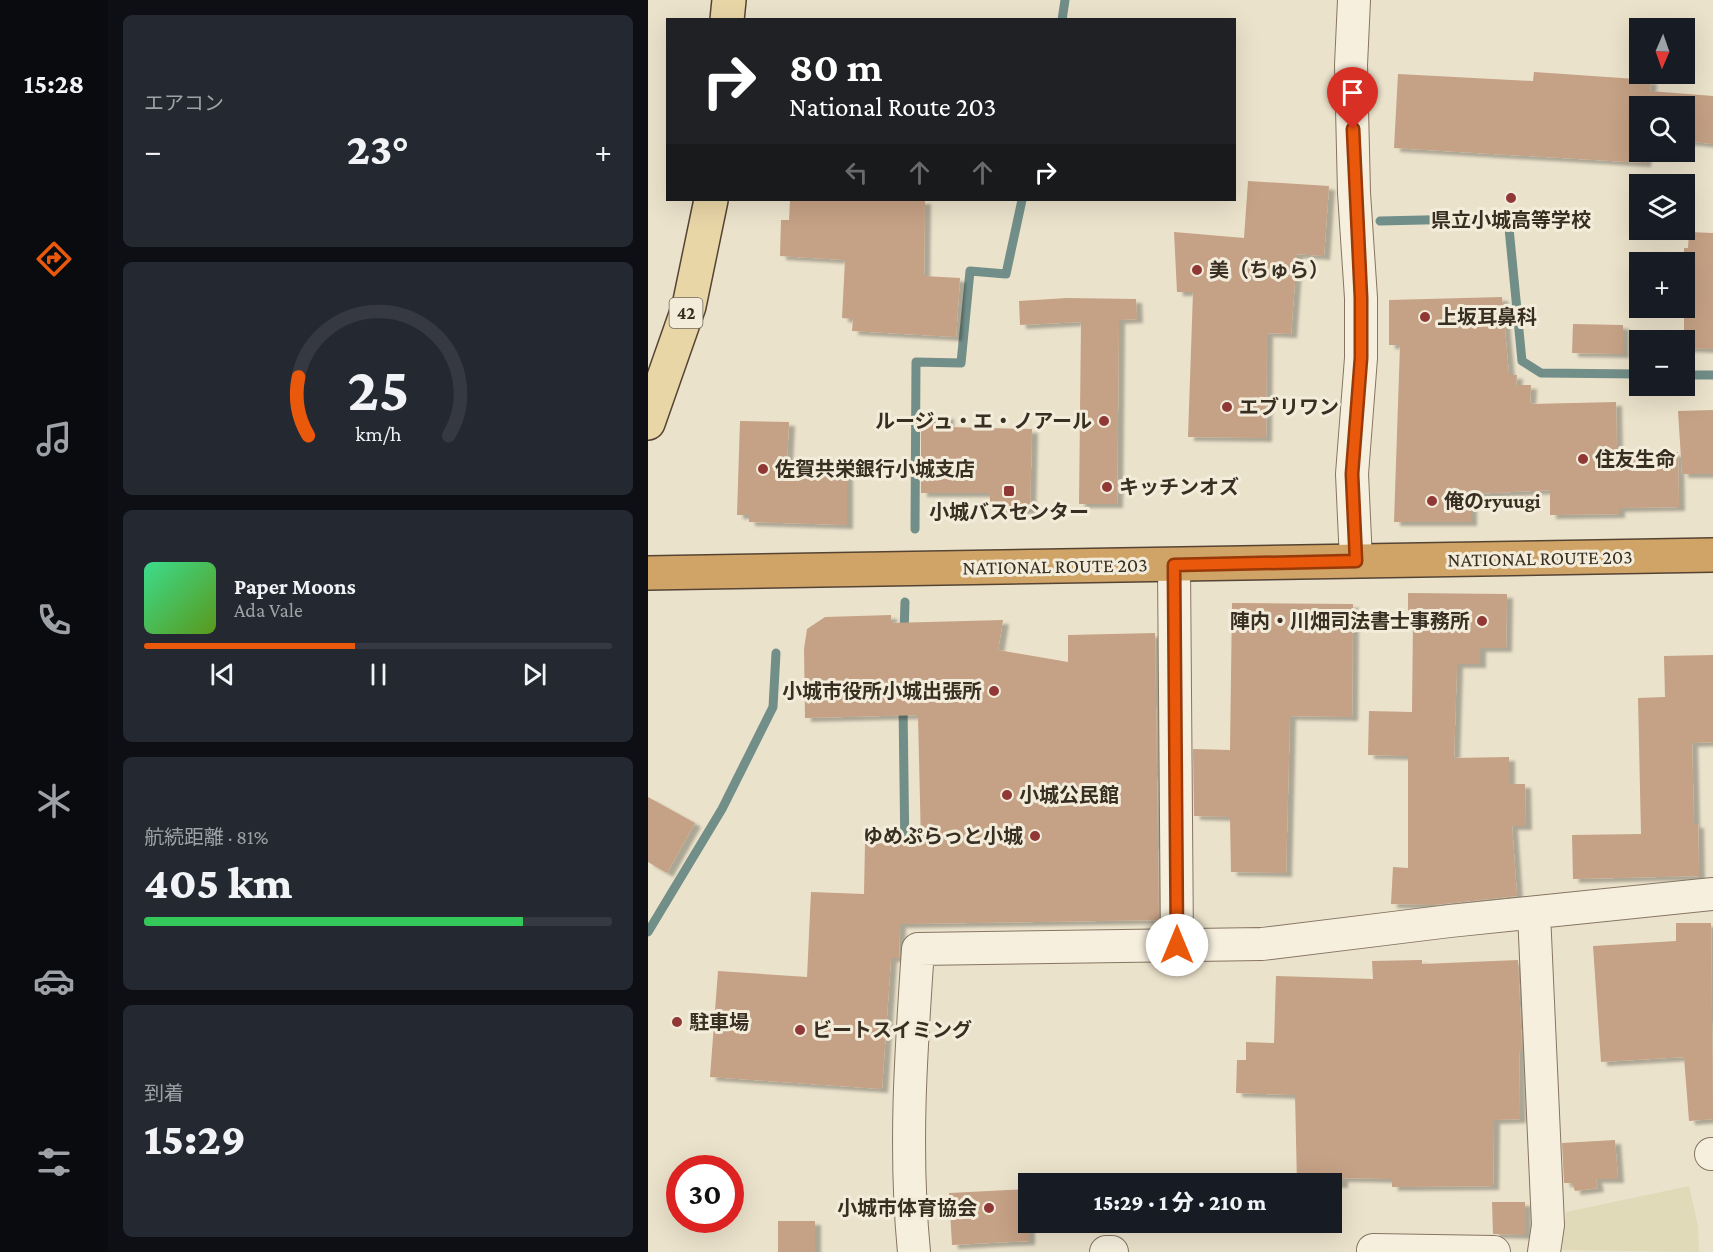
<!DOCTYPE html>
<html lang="ja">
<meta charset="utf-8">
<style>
body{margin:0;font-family:"Crimson Pro","Noto Sans JP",serif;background:#242831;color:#f1f3f6;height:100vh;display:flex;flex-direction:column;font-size:22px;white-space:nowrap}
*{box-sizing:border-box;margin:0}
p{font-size:20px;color:#9ea1a6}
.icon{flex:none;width:33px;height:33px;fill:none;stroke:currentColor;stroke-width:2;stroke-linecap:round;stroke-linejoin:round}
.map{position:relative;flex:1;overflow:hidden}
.side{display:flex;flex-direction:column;gap:15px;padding:15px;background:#0d0f14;width:540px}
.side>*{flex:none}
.top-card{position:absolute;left:18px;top:18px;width:570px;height:183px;border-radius:0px;box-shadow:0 6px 24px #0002;background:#202124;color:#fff;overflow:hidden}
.needle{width:39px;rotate:182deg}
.buttons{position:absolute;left:981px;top:18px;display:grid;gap:12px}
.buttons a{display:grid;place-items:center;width:66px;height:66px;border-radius:0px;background:#171b24;box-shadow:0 6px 24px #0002;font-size:30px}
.speed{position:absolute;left:18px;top:1155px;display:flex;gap:12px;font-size:30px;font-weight:700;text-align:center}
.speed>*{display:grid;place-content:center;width:78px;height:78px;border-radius:50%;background:#171b24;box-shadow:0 6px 24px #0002;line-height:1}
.speed .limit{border:9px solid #d22;background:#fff;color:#111}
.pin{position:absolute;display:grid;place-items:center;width:51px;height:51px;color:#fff;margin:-62px -26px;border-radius:50% 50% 50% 0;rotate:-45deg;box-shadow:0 0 6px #0007}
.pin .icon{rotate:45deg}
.me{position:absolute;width:66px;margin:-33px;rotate:0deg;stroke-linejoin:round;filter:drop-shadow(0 0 4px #0008)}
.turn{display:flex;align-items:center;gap:21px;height:126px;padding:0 24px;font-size:27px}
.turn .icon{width:78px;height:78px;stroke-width:2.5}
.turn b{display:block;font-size:42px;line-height:51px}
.lanes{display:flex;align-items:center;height:57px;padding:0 24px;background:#0003;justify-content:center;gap:30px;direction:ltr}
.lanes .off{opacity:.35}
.big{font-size:45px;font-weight:800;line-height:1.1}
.side .card{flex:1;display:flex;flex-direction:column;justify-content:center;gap:9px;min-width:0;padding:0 21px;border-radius:9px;background:#242831}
.side .dial{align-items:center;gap:0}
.dial svg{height:156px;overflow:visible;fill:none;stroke:#363941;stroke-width:7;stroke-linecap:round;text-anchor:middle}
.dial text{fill:#f1f3f6;stroke:none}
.song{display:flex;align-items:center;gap:18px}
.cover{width:72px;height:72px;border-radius:9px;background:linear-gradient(135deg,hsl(150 70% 55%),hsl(90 70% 35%))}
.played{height:6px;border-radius:3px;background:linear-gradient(90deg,#ea580c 45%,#363941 45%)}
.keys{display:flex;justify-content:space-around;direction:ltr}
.heat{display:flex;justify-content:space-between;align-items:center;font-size:33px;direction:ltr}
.charge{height:9px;border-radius:4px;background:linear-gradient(90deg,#34c759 81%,#363941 0)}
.trip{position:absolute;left:370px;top:1173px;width:324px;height:60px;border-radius:0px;background:#171b24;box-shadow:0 6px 24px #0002;font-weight:800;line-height:60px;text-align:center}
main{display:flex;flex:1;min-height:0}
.menu{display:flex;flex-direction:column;width:108px;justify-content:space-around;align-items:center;background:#090b0e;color:#9ea1a6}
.menu .icon{width:42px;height:42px}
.menu .active{color:#ea580c}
.menu b{font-size:27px;color:#f1f3f6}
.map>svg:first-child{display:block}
.farmland{fill:#e0dab9}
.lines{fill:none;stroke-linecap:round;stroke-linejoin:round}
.stream{stroke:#728e88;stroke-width:9}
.building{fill:#c5a185;filter:url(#shadow)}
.street-casing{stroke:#867561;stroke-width:34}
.primary-casing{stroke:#554434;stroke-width:36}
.highway-casing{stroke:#554434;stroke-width:36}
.street{stroke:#f6efde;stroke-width:32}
.primary{stroke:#e9d6a7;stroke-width:33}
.highway{stroke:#d0a466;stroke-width:33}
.route-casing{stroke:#983908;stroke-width:15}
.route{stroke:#ea580c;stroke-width:10}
.poi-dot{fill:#8f3836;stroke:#f3ecda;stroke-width:2}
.labels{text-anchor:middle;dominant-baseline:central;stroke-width:6;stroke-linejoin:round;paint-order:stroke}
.shield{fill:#f3ecda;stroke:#706759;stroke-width:1.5}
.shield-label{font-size:18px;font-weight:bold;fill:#382e22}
.poi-label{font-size:20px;font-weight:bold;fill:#382e22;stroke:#f3ecda;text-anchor:start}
.street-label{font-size:20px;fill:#382e22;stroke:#f3ecda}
</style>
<main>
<nav class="menu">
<b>15:28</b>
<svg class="icon active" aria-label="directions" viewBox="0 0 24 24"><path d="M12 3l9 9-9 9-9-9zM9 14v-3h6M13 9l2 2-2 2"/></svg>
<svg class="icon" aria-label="music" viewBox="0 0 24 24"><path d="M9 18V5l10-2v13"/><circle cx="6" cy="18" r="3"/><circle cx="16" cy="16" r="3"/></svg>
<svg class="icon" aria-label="phone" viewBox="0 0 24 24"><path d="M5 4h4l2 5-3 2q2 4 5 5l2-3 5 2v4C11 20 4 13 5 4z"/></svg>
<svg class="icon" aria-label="climate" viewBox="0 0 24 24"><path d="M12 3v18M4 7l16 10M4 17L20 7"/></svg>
<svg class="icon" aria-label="car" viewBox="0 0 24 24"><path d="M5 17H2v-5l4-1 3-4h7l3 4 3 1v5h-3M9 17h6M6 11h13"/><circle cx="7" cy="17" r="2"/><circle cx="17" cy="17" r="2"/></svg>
<svg class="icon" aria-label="filters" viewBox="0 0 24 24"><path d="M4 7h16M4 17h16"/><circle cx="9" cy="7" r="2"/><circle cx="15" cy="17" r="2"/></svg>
</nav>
<section class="side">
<div class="card"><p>エアコン</p>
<div class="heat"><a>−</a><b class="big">23°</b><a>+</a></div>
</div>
<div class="card dial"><svg viewBox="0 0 100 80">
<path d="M14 69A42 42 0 1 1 86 69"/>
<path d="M14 69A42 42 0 0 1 9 39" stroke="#ea580c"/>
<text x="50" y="56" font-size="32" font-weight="700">25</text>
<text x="50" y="72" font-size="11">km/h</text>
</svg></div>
<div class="card">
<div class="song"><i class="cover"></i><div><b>Paper Moons</b><p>Ada Vale</p></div></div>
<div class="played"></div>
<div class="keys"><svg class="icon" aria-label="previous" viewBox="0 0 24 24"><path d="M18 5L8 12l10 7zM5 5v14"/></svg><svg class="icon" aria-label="pause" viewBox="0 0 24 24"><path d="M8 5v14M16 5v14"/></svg><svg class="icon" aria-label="next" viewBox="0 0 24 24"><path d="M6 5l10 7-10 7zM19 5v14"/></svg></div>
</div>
<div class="card"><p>航続距離 · 81%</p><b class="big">405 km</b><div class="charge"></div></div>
<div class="card"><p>到着</p><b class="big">15:29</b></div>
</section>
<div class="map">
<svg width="1065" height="1252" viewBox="0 0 1065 1252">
<defs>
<filter id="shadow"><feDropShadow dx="6" dy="4" stdDeviation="1.5" flood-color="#0004"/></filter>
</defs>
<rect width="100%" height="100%" fill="#ebe2cb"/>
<path class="farmland" d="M1041,1186L1050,1226L1051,1252L914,1250L918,1212Z"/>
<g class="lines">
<path class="stream" d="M414,20L417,0
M732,221L860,218L874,361L893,373L992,374
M1036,375H1065
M267,529L268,362L313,363L322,271L358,274L374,200
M256,634L257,602
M255,705L257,856
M0,932L74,809L125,707L128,653"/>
</g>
<path class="building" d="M886,72L1003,80L1002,91L1065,96V144L1036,141V106H992V152H998L997,163L746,148L750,74L885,81Z
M600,181L681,186L676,256L649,254L643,334L619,333L618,438L540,437L545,292H529L526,232L596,238Z
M142,200H277L276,276L312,278L308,337L204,331L205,319L194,318L197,260L132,256L133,220H141Z
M1041,232L1065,233V349L1036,348V248H1040Z
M854,297L861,375H869L868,385H883L882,404L968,402L969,453L1030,452L1031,507L971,508V514L902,515V490L823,494V522H746L752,345H741V300Z
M419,298L488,299L489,319L471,320L469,504H431L433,322L372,325L371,301Z
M925,324L975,325V354L924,353Z
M1065,410V474H1034L1030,411Z
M273,415H300V427L384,429L382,510H342V493H273Z
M92,421L141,422L139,460L199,461V525L101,522V515H89Z
M760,593L859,594L858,648H832V664H809L806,758L861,757V784H877L878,826H864L869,896L785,905L743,904L745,867L760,868V756L720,755L721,711L764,712L765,618H760Z
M584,603L705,604L704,717L642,716L638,873L583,872L582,817L546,816L545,749L582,750Z
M243,615V623L355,620L350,650L420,662V635L507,633L511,920L252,924L251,958H243L234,1089L62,1077L70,971L159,977L163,892L216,894L217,843L273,844L270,715L157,718L156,649L159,629L177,617Z
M1065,655V742L1044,743L1046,824H1050L1051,876L925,879L924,835L993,834L990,698L1017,697L1016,656Z
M0,797L47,823L19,873L0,862Z
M1028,923H1063L1065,1119L1041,1121L1036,1057L953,1062L945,946L1028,941Z
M774,960V964L870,960L874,1051H871L872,1119L846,1120L845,1186L744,1187V1179L694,1178V1184H649L647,1095L588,1093L589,1060H598V1042L626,1043L628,976L725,979L724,961Z
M967,1140L970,1179H948L950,1188L927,1191L924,1183H916L914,1143Z
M381,1189V1241L304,1245L301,1193Z
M844,1202H877V1235L845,1234Z
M130,1221H167V1252H130Z"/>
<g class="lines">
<g class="street-casing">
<path id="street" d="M706,0L703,65L706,193L713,298V358L704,474L708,561
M526,565L529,945
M886,913L900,1225L896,1252
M1063,1154H1065
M266,1252C256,1150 263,1051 270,949L614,944L802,921L1065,894
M458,1252H464
M726,1252L725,1250L846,1252"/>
</g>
<g class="primary-casing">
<path id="primary" d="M79,20L81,0
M0,423L41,306L63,200"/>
</g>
<g class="highway-casing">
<path id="highway" d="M0,573L1065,555"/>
</g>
<use href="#street" class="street"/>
<use href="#primary" class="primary"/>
<use href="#highway" class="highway"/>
</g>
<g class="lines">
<g class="route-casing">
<path id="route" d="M529,945L526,565L708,561L704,474L713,358V298L705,129"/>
</g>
<use href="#route" class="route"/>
</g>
<g class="poi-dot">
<circle cx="863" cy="198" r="6"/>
<circle cx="549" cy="270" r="6"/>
<circle cx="777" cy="317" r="6"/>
<circle cx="579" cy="407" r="6"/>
<circle cx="456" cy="421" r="6"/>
<circle cx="935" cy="459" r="6"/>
<circle cx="115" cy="469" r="6"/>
<circle cx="459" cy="487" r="6"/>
<rect x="355" y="485" width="12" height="12" rx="3"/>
<circle cx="784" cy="501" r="6"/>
<circle cx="834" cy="621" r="6"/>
<circle cx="346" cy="691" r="6"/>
<circle cx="359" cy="795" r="6"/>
<circle cx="387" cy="836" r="6"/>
<circle cx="29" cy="1022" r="6"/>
<circle cx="152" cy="1030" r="6"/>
<circle cx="341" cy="1208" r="6"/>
</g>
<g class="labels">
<rect class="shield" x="21.5" y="298" width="33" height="30" rx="4.5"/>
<g class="shield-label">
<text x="38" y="313">42</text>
</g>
<g class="poi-label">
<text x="863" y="220" text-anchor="middle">県立小城高等学校</text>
<text x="561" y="270">美（ちゅら）</text>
<text x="789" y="317">上坂耳鼻科</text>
<text x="591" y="407">エブリワン</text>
<text x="444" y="421" text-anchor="end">ルージュ・エ・ノアール</text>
<text x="947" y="459">住友生命</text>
<text x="127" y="469">佐賀共栄銀行小城支店</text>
<text x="471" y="487">キッチンオズ</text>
<text x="796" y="501">俺のryuugi</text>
<text x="361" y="512" text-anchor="middle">小城バスセンター</text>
<text x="822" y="621" text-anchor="end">陣内・川畑司法書士事務所</text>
<text x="334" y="691" text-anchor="end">小城市役所小城出張所</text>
<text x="371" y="795">小城公民館</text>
<text x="375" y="836" text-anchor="end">ゆめぷらっと小城</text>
<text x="41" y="1022">駐車場</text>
<text x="164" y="1030">ビートスイミング</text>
<text x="329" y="1208" text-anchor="end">小城市体育協会</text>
</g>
<g class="street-label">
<text transform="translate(892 558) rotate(-1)">NATIONAL ROUTE 203</text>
<text transform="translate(407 566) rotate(-1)">NATIONAL ROUTE 203</text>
</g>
</g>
</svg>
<div class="buttons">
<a><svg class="needle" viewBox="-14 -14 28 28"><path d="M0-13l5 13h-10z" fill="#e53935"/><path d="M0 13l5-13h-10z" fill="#9ea1a6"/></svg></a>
<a><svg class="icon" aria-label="search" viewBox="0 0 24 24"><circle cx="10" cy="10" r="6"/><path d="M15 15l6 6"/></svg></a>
<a><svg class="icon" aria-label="layers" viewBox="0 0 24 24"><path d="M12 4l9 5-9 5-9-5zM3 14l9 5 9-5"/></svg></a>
<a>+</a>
<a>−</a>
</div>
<div class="speed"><div class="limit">30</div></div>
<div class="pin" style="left:705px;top:129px;background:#d93025"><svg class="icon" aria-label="arrive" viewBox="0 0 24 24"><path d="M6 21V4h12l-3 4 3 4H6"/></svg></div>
<svg class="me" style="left:529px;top:945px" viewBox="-20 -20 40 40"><circle r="19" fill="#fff"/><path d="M0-13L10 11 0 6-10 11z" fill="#ea580c"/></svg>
<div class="trip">15:29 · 1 分 · 210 m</div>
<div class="top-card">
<div class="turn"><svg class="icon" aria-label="right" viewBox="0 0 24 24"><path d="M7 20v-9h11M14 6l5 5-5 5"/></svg><div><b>80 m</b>National Route 203</div></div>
<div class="lanes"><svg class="icon off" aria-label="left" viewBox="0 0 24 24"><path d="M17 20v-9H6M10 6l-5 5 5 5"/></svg><svg class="icon off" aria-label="ahead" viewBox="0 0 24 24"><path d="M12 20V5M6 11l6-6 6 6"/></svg><svg class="icon off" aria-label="ahead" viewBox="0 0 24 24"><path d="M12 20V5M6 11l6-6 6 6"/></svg><svg class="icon" aria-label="right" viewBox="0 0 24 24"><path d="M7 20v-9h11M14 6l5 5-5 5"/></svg></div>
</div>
</div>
</main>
